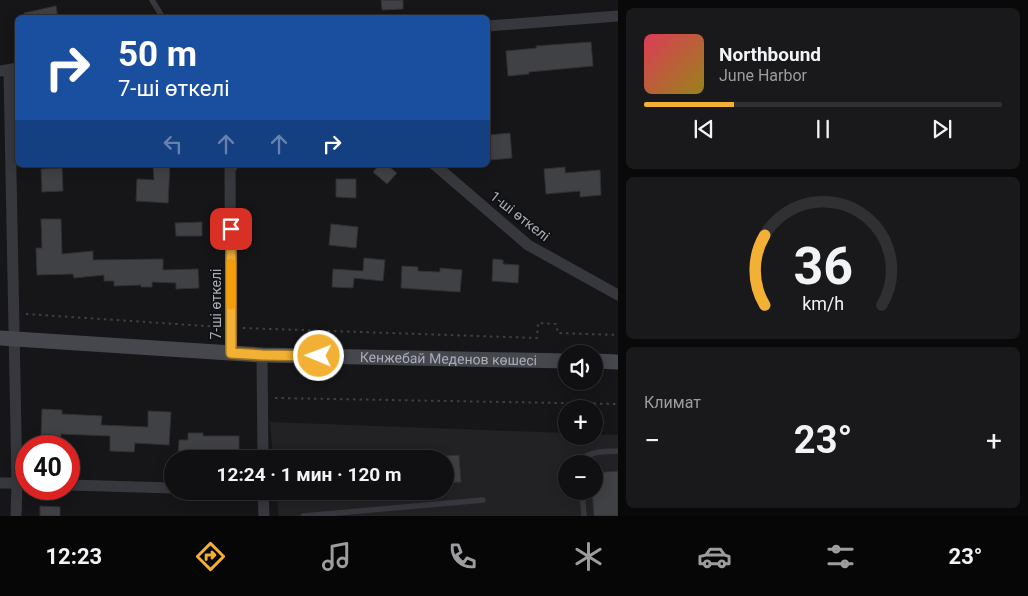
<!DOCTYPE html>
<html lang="ru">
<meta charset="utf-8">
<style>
body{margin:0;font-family:Roboto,sans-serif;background:#19191b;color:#f1f3f6;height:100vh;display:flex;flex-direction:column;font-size:19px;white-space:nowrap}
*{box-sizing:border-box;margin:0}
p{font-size:16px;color:#9c9d9f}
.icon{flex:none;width:28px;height:28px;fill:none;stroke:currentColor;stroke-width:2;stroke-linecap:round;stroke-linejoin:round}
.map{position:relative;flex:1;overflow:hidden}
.side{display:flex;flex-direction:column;gap:8px;padding:8px;background:#09090a;width:410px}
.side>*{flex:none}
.top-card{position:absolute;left:15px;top:15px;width:475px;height:152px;border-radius:8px;box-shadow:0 2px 12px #0003,0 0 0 1px #303032;background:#1a4fa0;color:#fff;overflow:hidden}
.fabs{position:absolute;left:558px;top:345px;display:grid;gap:10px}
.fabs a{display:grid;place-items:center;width:45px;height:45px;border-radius:50%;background:#101012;box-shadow:0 2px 12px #0003,0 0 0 1px #303032;font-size:25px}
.speed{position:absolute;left:15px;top:435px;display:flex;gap:10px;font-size:25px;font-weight:700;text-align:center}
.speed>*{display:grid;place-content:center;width:65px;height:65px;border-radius:50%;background:#101012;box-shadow:0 2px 12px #0003,0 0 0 1px #303032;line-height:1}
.speed .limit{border:8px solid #d22;background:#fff;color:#111}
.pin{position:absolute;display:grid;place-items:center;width:42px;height:42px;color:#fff;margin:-21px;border-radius:10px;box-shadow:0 2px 8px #0006}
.me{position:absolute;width:55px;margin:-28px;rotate:271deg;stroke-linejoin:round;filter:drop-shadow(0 0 4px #0008)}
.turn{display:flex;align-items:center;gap:18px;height:105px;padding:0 20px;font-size:22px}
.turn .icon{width:65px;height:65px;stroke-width:2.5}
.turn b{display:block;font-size:35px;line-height:42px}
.lanes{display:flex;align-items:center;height:48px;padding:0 20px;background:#0003;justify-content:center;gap:25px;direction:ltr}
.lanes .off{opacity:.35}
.big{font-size:38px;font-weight:700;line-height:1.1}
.side .tile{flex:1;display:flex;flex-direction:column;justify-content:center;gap:8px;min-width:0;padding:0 18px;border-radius:8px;background:#19191b}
.side .dial{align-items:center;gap:0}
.dial svg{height:130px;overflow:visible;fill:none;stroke:#303032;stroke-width:7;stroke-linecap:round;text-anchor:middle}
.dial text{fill:#f1f3f6;stroke:none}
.song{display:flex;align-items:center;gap:15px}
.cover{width:60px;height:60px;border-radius:8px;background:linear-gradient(135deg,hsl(350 70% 55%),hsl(50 70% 35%))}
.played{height:5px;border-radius:2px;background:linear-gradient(90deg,#f2b134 25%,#303032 25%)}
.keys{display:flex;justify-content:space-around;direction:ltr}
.heat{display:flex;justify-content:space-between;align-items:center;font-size:28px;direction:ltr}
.trip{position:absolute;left:164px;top:450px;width:290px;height:50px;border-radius:25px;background:#101012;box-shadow:0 2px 12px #0003,0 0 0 1px #303032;font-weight:700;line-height:50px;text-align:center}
.dock{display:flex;height:80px;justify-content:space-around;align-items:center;background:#060607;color:#9c9d9f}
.dock .icon{width:35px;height:35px}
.dock .current{color:#f2b134}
.dock b{font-size:22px;color:#f1f3f6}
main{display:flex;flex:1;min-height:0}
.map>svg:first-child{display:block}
.built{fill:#222225;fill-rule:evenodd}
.building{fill:#404145;stroke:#303034}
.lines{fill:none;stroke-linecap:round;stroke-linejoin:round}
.path{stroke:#3d3f44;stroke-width:2;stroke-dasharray:2.5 4;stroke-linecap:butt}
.lane{stroke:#37383d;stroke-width:5.5}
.street{stroke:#37383d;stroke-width:11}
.secondary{stroke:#45474d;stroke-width:15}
.route-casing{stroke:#9d7322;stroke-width:12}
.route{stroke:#f2b134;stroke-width:9}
.slow{stroke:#f59e0b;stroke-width:9}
.labels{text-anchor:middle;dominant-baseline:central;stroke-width:4;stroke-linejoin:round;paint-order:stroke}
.street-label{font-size:14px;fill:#a8adb8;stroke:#111113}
</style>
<main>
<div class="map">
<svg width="618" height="516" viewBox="0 0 618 516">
<rect width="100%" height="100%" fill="#161618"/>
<path class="built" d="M270,422L566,433V436H594V434L618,435V516H279L276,491H445V459H273ZM566,464H594V491H566Z"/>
<path class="building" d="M381,0H403V9L382,10Z
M56,6L58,18H25L24,13Z
M591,42L593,66L529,72V74L508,76L506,51L537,48L536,46Z
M510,133L512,158L491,160L489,135Z
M153,165H170L168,203L136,201L137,179L154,180Z
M379,165H387L397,173L387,184L373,172Z
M565,167V173L600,170L601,195L580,197V191L546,194L544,169Z
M62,168L63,191L42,192L41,169Z
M336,179H356V198L336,197Z
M41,219H61L62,254L93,251V260L163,259V270L198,269L199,288L176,289V283L152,282V287H141V285L114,286V281H104V275L74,278L73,274L37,275L36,248H42Z
M202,222V236H176L175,223Z
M331,224L358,227L356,248L329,245Z
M364,258L385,260L383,281L354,278L353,288L332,287L333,269L363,271Z
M493,259L503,260V264L519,265L518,283L492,281Z
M402,266L418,267V271L440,272V268L462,270L460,292L401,288Z
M42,409L62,410V414L102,416L101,425L148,427V411L171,412L169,445L135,443L134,452L110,451V436L61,434V437H41Z
M188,433H203V436H239V459H178L179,440H188Z
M459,455L461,482L445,483V456Z
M618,471V516H594L592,491H594V473Z
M40,506L60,507V516H40Z"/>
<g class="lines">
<path class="path" d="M26,314L221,327
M243,328L537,338L538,323L556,324L558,333L618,335
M275,398L618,404"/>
<path class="lane" d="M152,0L163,18
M581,464C584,450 607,452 618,451
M582,491L584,516
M303,516L483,500"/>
<path class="street" d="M488,26L618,16
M9,70L17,483L16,516
M0,71L18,68
M435,165L528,245L618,295
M231,353L230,170L233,165
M262,355L263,459
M0,483H26
M69,485L172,488
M263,491L264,516"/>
<g class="secondary">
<path id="s1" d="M0,338L262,355L566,361"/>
<path d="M594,361L618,362"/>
</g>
</g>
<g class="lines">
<g class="route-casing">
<path id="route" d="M231,229V353L262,355L319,356"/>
</g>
<use href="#route" class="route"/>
<path class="slow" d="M231,263V305"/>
</g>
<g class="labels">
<g class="street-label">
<text transform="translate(520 216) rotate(38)">1-ші өткелі</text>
<text transform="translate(216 304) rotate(-90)">7-ші өткелі</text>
<text stroke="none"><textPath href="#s1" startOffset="449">Кенжебай Меденов көшесі</textPath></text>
</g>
</g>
</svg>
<div class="fabs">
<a><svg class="icon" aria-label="sound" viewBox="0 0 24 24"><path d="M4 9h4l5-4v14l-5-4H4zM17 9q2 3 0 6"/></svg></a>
<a>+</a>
<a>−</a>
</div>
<div class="speed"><div class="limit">40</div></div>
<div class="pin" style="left:231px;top:229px;background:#d93025"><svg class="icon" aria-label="arrive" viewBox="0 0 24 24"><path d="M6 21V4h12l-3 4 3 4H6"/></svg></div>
<svg class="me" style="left:319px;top:356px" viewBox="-20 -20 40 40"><circle r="17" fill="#f2b134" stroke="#fff" stroke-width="3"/><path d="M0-11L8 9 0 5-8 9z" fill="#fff"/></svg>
<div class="trip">12:24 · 1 мин · 120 m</div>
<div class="top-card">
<div class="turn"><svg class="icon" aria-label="right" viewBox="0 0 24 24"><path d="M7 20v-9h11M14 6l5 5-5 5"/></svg><div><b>50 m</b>7-ші өткелі</div></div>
<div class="lanes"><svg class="icon off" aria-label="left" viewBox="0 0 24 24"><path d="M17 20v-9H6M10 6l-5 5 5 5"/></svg><svg class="icon off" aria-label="ahead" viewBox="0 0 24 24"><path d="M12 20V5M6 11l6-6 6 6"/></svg><svg class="icon off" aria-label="ahead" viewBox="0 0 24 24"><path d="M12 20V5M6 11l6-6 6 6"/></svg><svg class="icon" aria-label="right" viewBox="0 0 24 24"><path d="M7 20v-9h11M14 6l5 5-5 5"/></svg></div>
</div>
</div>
<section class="side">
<div class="tile">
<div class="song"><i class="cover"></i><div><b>Northbound</b><p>June Harbor</p></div></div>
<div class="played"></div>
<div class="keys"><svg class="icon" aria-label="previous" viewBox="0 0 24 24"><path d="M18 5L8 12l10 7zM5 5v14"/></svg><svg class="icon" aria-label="pause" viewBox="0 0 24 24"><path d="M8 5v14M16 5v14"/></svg><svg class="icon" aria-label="next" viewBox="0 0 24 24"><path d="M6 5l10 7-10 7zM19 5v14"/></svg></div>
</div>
<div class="tile dial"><svg viewBox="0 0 100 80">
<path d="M14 69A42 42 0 1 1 86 69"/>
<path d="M14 69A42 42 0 0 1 14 26" stroke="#f2b134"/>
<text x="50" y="56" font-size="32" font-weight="700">36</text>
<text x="50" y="72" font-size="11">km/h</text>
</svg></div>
<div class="tile"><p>Климат</p>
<div class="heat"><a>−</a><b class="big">23°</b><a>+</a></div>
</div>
</section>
</main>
<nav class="dock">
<b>12:23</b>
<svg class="icon current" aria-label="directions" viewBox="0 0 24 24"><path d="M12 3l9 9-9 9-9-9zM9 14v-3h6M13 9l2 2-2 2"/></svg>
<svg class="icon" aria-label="music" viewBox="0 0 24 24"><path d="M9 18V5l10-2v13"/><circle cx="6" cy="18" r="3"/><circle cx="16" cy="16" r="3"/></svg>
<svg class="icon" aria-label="phone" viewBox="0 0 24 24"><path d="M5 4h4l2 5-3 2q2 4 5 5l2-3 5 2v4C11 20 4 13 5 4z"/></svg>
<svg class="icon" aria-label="climate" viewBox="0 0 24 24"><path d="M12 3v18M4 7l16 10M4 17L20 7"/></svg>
<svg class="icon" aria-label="car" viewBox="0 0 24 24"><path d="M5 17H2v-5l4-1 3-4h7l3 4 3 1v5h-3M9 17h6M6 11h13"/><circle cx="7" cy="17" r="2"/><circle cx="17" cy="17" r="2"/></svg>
<svg class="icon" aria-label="filters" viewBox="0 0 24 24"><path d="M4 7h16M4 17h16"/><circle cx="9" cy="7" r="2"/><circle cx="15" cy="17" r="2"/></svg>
<b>23°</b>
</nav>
